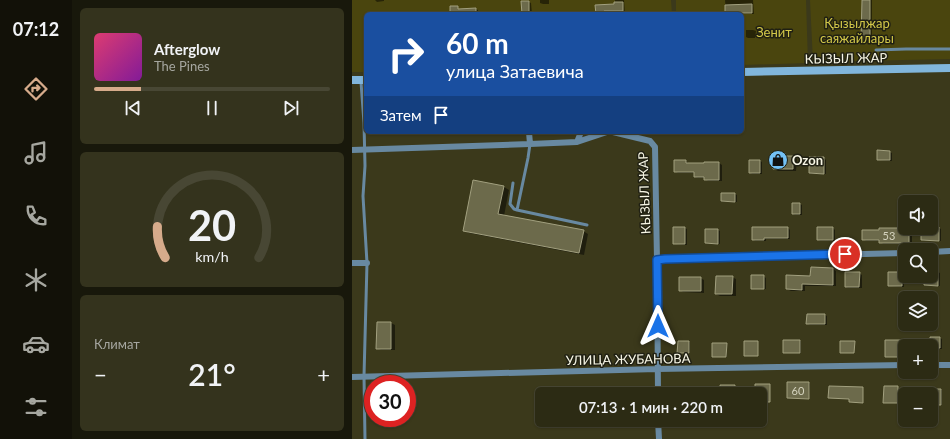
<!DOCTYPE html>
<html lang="ru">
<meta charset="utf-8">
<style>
body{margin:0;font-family:Lato,sans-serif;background:#34331d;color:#f1f3f6;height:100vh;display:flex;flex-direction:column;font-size:15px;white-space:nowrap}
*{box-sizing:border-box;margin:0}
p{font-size:13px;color:#a6a7a0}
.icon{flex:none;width:22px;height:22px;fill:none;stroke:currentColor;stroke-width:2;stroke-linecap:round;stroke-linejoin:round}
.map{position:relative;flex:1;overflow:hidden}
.details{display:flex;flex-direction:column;gap:8px;padding:8px;background:#18180b;width:280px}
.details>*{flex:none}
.guide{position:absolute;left:12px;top:12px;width:380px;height:122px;border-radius:6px;box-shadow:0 1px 3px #0004,0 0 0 1px #484734;background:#1a4fa0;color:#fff;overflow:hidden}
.fabs{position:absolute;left:546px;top:195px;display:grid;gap:8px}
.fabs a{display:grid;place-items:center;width:40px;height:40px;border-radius:6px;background:#2c2b14;box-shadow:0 1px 3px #0004,0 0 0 1px #484734;font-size:20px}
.speed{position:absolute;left:12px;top:375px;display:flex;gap:8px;font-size:20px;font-weight:700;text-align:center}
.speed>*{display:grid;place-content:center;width:52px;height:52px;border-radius:50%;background:#2c2b14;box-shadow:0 1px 3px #0004,0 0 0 1px #484734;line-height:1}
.speed .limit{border:6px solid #d22;background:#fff;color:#111}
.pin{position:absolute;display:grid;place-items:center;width:34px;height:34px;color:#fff;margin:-17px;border:2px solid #fff;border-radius:50%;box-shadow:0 1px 4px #0007}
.me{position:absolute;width:44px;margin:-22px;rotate:0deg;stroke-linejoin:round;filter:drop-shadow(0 0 3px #0008)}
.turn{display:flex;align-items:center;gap:14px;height:84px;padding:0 16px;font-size:18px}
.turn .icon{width:52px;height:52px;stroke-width:2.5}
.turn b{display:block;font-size:28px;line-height:34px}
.then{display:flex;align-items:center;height:38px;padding:0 16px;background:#0003;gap:8px;font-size:15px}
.big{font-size:30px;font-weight:600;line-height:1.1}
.details .card{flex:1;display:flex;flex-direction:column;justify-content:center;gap:6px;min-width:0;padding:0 14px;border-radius:6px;background:#34331d}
.details .dial{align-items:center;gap:0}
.dial svg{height:104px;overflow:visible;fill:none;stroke:#484734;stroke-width:7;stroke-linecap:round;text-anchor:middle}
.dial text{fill:#f1f3f6;stroke:none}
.song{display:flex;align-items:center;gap:12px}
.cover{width:48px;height:48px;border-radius:6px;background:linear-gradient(135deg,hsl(340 70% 55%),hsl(290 70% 35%))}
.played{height:4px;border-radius:2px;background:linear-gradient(90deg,#d6ab8b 20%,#484734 20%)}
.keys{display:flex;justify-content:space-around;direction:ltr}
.heat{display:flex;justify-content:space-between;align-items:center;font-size:22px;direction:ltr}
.trip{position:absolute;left:183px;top:387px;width:232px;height:40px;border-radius:6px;background:#2c2b14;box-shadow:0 1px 3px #0004,0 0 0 1px #484734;font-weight:600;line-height:40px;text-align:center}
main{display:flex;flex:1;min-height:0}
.menu{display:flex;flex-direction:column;width:72px;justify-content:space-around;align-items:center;background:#121108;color:#a6a7a0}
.menu .icon{width:28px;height:28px}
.menu .current{color:#d6ab8b}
.menu b{font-size:18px;color:#f1f3f6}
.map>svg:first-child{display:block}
.green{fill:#4a450e}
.shadow{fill:#0007}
.building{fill:#6c6a4b;stroke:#a2a07f}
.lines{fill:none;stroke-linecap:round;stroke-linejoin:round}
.service{stroke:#6889a1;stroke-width:3}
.minor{stroke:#6889a1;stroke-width:6}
.secondary{stroke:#81b6dc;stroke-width:8}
.route-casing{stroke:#114b97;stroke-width:10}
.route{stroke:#1a73e8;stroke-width:7}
.labels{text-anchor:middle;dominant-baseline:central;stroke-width:3;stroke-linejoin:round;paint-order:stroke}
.number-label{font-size:11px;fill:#d4d3be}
.park-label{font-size:13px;fill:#d3c849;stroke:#202013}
.street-label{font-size:13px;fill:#f7f6e5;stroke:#202013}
.poi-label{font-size:13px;font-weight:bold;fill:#f7f6e5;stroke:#202013;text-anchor:start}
</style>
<main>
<nav class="menu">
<b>07:12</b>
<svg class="icon current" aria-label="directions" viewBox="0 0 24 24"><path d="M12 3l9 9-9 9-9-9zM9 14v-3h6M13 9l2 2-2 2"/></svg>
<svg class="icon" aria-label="music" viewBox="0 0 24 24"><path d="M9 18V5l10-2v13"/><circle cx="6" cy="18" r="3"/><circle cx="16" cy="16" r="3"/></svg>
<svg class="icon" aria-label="phone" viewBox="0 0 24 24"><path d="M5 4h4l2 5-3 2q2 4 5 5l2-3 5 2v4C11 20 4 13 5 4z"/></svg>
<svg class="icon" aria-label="climate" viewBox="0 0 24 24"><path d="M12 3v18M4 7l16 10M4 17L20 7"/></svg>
<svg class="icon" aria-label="car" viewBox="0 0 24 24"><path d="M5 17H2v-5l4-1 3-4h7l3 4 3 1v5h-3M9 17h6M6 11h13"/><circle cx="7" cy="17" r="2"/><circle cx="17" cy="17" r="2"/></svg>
<svg class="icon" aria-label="filters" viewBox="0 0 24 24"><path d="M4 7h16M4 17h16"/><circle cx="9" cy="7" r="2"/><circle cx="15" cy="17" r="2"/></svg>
</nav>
<section class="details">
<div class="card">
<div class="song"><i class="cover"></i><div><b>Afterglow</b><p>The Pines</p></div></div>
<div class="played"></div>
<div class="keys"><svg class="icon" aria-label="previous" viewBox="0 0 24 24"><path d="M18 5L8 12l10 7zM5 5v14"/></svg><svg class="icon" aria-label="pause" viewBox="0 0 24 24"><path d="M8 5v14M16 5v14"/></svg><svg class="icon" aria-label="next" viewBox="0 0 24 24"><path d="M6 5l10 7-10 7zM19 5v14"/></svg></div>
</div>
<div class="card dial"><svg viewBox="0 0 100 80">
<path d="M14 69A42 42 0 1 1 86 69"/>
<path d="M14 69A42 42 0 0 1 8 45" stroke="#d6ab8b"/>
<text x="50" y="56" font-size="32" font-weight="700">20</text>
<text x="50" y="72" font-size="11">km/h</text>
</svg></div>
<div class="card"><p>Климат</p>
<div class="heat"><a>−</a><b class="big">21°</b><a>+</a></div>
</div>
</section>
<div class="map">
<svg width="598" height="439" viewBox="0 0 598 439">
<rect width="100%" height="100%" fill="#3b391b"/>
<path class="green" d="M0,0H319L320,14H14V72H0Z
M324,0H454L456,63L390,65V14H324Z
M458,0H598V59L461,62Z"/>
<path class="shadow" d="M23,0H32V1L25,2Z
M188,0H197V4H191L188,3Z
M263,0H272L273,14H246L263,5Z
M373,0H401L402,14H376L374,13Z
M510,0H520V40H512L510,39Z
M177,2L179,3L180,14H170Z
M124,9L126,10V14H117Z
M394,30H401L404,31L403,38H396L394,37Z
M537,152L540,153V161L528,160L526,159Z
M441,157L445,159L444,171H426L422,169Z
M458,158H472L474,160V174H460L458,173Z
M334,161L336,163V164L367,163L370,165V181H356L353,178H346L343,177V173H326L323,171Z
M408,161L410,162V174H400L398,172Z
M152,187L157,190L152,216L231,231L236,234L232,255L117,233L112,230Z
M383,194L385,195V202H372L370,201Z
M448,204L450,205V215H443L441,214Z
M552,226H553V228H560V246L555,245L552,244H531L528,241H514L511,239L552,229Z
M332,228L335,229V245L324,244L322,243Z
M436,228L438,230V239H414V241H403L401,239Z
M481,228L483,230V241H468L466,239Z
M570,228H587L589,229V241H572L570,240Z
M366,230L368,231V244H356L354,243Z
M481,269L484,271V286H453V291H439L435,289L459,277Z
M579,272H586L588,273V286H576L573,285V276H579Z
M507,273L510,275V288H496L494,287Z
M549,273L552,274V287L539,286L537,285Z
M411,276L414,278V289H402L400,288Z
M380,277L384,279V296H368L364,294Z
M348,278L352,280V293L331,292L328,290Z
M473,315L475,316V325H458L455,323Z
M26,323H39L43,325V350H29L25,348Z
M579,338H588L590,339V349H581L579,348Z
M448,341H449V353H433Z
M337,342H338V353H326Z
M374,344H375V357H361Z
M457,383L458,384L457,399L436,398Z
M344,389H354V394H344Z
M577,390H590V405H579V394H577Z
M340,420H349V427H343L340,426Z"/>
<path class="building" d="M510,0H518V40H509Z
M169,1H177V14H170Z
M262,2H271V11H252V14H244L243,5L262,4Z
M400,4V13H373V5Z
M98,6H106V9L124,8V14H98Z
M525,150L538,151V160H525Z
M421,156H441V169H421Z
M457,157H472V174L457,173Z
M322,160H334V163H352V162H367V180H352V177H342V172H322Z
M397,160H408V173H397Z
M121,180L152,186L146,214L232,230L227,253L111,231Z
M369,193H383V202L369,201Z
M440,203H448V214H440Z
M321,227H333V244H321Z
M400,227H436V238H412V240H400Z
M465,227H481V240H465Z
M579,227H587V241L569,240V228H579Z
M527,228H557V244H551V243H527V240H510V230H527Z
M353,229H366V244L353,243Z
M459,267L481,268V285L450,284V290L434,289V275L458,276Z
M579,271H586V286L572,285V276H579Z
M493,272H508L507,287H493Z
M536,272H550V286H536Z
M399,275H412V289H399Z
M364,276H381L380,294H363Z
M327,277H349V291H327Z
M455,314H473V324H454Z
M25,322H39V349H24Z
M578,337H588V348H579V346H578Z
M431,340H448V353H431Z
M533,340H552V357H533Z
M326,341H337V353H325Z
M392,341H406V356H392Z
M488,341H503L502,353H488Z
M360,343H375L374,357H360Z
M435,382H457V399L435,398Z
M403,384H418V402H408V394H403Z
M368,385H383V394H368Z
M477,386L511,387V403L497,402V399L476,398Z
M532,386H546V403H531Z
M579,389H589V405H579Z"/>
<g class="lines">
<path class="service" d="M524,50L554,49H598
M9,82L12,123L13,166L11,196L15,263L12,376L13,439
M161,183L158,204L162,209L165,210L176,158L178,144
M165,210L235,225"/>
<path class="minor" d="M261,132L298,141L303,147L305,260
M225,142L229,132
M178,144L225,142L255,132
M0,150L178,144L177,132
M579,252L598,251
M0,263H15
M579,365H598
M0,377L305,369L553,365
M306,394L305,260L313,259L553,253
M306,420L307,439"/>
<path class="secondary" d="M390,72L598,68
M0,80H14"/>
</g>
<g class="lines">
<g class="route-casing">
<path id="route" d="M306,326L305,260L313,259L493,254"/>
</g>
<use href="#route" class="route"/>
</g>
<defs>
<g id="shop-disc" transform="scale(1)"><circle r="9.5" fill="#73c1f6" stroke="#202013"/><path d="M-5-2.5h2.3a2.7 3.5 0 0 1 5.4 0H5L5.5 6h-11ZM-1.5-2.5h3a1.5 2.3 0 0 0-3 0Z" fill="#111"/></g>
</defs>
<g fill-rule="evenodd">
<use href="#shop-disc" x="426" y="160"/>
</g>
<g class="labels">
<g class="number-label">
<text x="537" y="235">53</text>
<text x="446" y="390">60</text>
</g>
<g class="park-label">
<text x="505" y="23">Қызылжар<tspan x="505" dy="15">саяжайлары</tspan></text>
<text x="422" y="32">Зенит</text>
</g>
<g class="street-label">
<text transform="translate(494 58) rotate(-1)">КЫЗЫЛ ЖАР</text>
<text transform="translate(292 193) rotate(-92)">КЫЗЫЛ ЖАР</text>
<text transform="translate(276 359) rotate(-1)">УЛИЦА ЖУБАНОВА</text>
</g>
<g class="poi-label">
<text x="440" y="160">Ozon</text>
</g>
</g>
</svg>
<div class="fabs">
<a><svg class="icon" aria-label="sound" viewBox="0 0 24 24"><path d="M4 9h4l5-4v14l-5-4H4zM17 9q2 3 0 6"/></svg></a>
<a><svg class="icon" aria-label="search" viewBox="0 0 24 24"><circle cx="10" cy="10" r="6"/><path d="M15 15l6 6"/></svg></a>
<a><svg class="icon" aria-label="layers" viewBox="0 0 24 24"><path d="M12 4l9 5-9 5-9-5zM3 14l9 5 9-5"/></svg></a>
<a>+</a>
<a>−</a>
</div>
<div class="speed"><div class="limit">30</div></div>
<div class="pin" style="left:493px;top:254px;background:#d93025"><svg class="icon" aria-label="arrive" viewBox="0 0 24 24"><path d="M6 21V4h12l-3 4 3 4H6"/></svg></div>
<svg class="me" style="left:306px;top:326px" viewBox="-20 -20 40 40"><path d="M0-17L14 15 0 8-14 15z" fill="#1a73e8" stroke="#fff" stroke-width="4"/></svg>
<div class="trip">07:13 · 1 мин · 220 m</div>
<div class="guide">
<div class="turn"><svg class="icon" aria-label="right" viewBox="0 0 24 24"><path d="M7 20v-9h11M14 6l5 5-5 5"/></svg><div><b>60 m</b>улица Затаевича</div></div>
<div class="then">Затем<svg class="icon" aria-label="arrive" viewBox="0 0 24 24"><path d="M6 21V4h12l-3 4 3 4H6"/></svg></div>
</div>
</div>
</main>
